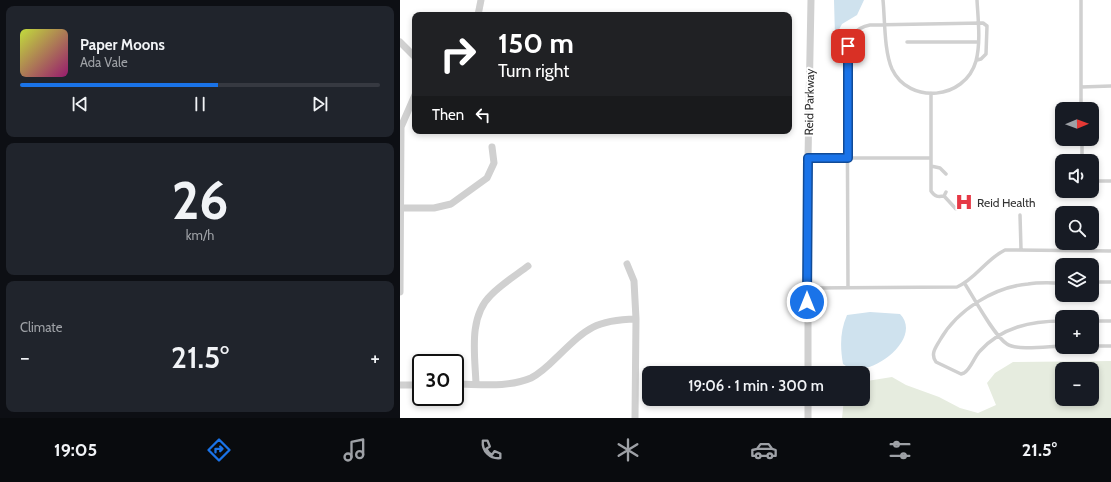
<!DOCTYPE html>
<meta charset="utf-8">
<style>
body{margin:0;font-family:Cabin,sans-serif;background:#20242c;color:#f1f3f6;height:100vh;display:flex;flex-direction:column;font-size:15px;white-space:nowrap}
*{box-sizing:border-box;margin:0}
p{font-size:13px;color:#9ea1a6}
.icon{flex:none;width:22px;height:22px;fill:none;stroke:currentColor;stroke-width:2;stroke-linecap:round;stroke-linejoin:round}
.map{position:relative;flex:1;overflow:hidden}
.side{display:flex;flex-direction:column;gap:6px;padding:6px;background:#0d0f14;width:400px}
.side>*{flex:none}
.guide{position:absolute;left:12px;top:12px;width:380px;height:122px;border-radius:8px;box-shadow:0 2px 6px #0003;background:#202124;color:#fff;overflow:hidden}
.needle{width:26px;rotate:89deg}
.controls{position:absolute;left:655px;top:102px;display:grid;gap:8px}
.controls a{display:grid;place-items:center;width:44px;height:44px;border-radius:8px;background:#171b24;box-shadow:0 2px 6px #0003;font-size:20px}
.speed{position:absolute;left:12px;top:354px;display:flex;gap:8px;font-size:20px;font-weight:700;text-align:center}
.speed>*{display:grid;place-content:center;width:52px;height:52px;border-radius:50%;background:#171b24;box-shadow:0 2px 6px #0003;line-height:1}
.speed .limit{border:2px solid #111;border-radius:6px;background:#fff;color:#111}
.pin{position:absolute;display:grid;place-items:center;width:34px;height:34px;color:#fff;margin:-17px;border-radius:8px;box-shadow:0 2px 6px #0006}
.me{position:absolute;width:44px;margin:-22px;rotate:0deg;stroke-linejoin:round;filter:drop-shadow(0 0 3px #0008)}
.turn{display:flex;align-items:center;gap:14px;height:84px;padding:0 20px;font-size:18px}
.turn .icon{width:52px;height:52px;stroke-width:2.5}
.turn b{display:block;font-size:28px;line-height:34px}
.then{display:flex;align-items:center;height:38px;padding:0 20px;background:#0003;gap:8px;font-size:15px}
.big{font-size:30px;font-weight:600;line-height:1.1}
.side .widget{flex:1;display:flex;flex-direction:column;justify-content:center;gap:6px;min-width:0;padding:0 14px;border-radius:8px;background:#20242c}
.side .dial{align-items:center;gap:0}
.dial b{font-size:52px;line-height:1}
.song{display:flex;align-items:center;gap:12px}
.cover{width:48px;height:48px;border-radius:6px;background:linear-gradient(135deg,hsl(70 70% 55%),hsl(320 70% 35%))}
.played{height:4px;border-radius:2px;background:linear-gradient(90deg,#1a73e8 55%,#363941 55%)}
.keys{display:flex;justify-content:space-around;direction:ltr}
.heat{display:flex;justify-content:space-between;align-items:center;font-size:22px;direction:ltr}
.trip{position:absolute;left:242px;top:366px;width:228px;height:40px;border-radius:8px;background:#171b24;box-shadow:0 2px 6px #0003;font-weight:600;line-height:40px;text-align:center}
.menu{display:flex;height:64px;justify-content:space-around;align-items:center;background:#090b0e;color:#9ea1a6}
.menu .icon{width:28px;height:28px}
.menu .active{color:#1a73e8}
.menu b{font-size:18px;color:#f1f3f6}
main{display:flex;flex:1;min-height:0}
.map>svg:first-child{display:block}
.green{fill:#e6ecdf;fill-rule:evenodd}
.water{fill:#cfe2ee}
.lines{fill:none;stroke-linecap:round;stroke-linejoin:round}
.lane{stroke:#d0d0d0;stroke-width:3.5}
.street{stroke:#d0d0d0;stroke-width:7}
.route-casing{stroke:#114b97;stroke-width:10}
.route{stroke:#1a73e8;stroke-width:7}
.labels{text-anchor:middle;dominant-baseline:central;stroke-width:4;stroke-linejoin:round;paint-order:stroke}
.street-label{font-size:12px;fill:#333;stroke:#fff}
.poi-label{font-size:12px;fill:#333;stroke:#fff;text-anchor:start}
</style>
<main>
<section class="side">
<div class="widget">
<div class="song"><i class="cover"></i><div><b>Paper Moons</b><p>Ada Vale</p></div></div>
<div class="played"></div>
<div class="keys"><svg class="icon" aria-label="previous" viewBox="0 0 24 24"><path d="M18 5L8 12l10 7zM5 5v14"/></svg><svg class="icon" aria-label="pause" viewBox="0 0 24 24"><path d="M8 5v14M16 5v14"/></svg><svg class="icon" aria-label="next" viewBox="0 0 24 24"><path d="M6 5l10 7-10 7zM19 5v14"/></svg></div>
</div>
<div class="widget dial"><b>26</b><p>km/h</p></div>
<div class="widget"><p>Climate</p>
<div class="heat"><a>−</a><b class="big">21.5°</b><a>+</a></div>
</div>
</section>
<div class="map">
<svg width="711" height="418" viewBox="0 0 711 418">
<rect width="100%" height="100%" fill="#fff"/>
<path class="green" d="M711,361V418H442L444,399H463V382L467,381L492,377L506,385L539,397L560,408L578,413L596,405L587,383L595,373L613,362ZM662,369H692V399H662Z"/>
<path class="water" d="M464,0L457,15L442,24L435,37L434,0Z
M470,312L500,314C522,337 478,372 455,369C451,369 446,366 443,364C440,347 440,331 447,315Z"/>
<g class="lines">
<path class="lane" d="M483,0C485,20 484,51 492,69C509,105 565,100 576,61C581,42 578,19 577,0
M681,0V109
M507,42H578
M681,87L711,86
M531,93V191C535,197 538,197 544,196L546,192
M682,139V156L692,161
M408,158H531
M692,161L694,163L695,181H711
M531,166L540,168L546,174
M544,196L556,209
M620,215L621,249
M692,282H711
M662,283C651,283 639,282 628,284C594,287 557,310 540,340C536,347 530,354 536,362L561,374L564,373C571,369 574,357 580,351C602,327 631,321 662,321
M565,284C574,298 594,336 607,344C617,351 650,346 662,346
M408,288L557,287C576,279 586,259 605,250L711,251
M448,288L447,54C449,38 454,28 470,25L583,23L587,26L586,54L581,59L577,60
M692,321H711
M692,346H711"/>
<path class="street" d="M78,15L81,0
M0,42L15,57
M1,208H34L51,204L87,178L94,163L92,147
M227,264L234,281L236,319L235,418
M0,292L1,127L15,95
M408,373V158L411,0
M55,384C79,384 108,388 131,378C141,373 149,365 157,357C186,329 194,320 236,319
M76,384C75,355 68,317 91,295C102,284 116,275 128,266
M0,385H21
M408,399V418"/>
</g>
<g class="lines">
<g class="route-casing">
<path id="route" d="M407,302L408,158H448V46"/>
</g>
<use href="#route" class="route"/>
</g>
<defs>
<g id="hospital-bare" transform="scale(1.38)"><path d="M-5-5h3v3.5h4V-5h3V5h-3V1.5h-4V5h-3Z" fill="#e63946" stroke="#fff" stroke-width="2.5" paint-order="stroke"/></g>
</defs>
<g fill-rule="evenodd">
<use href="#hospital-bare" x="564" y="202"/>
</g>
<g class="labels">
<g class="street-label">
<text transform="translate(409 102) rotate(-89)">Reid Parkway</text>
</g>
<g class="poi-label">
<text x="577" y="202">Reid Health</text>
</g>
</g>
</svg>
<div class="controls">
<a><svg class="needle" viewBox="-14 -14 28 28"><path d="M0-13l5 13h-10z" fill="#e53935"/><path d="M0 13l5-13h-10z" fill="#9ea1a6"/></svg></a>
<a><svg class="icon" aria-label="sound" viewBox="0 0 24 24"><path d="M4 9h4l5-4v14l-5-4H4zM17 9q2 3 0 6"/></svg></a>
<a><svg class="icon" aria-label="search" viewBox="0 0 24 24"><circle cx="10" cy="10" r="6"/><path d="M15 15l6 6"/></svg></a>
<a><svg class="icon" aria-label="layers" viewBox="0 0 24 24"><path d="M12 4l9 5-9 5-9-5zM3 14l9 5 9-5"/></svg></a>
<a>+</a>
<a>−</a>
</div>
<div class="speed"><div class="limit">30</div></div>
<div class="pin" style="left:448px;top:46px;background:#d93025"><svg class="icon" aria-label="arrive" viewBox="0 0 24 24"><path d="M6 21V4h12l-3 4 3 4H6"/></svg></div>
<svg class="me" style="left:407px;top:302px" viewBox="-20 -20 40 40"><circle r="17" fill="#1a73e8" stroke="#fff" stroke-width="3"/><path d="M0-11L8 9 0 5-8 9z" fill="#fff"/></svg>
<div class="trip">19:06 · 1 min · 300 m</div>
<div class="guide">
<div class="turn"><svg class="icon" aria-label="right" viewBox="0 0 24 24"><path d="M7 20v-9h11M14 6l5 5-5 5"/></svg><div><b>150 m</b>Turn right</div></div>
<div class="then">Then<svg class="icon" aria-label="left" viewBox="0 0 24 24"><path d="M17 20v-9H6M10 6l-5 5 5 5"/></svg></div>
</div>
</div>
</main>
<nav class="menu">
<b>19:05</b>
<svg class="icon active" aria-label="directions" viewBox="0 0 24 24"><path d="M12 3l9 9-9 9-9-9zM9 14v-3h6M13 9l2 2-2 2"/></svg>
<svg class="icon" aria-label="music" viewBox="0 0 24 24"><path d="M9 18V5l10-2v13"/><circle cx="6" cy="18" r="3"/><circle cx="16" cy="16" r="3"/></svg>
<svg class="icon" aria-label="phone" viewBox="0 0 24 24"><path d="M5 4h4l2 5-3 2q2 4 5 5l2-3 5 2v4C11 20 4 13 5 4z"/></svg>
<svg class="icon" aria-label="climate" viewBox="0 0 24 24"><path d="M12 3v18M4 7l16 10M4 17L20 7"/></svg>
<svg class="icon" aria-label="car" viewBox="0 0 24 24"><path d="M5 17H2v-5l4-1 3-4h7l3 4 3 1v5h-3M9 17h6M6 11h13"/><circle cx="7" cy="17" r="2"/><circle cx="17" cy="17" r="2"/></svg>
<svg class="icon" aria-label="filters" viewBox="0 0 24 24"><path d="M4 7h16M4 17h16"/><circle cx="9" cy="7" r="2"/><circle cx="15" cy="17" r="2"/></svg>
<b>21.5°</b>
</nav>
